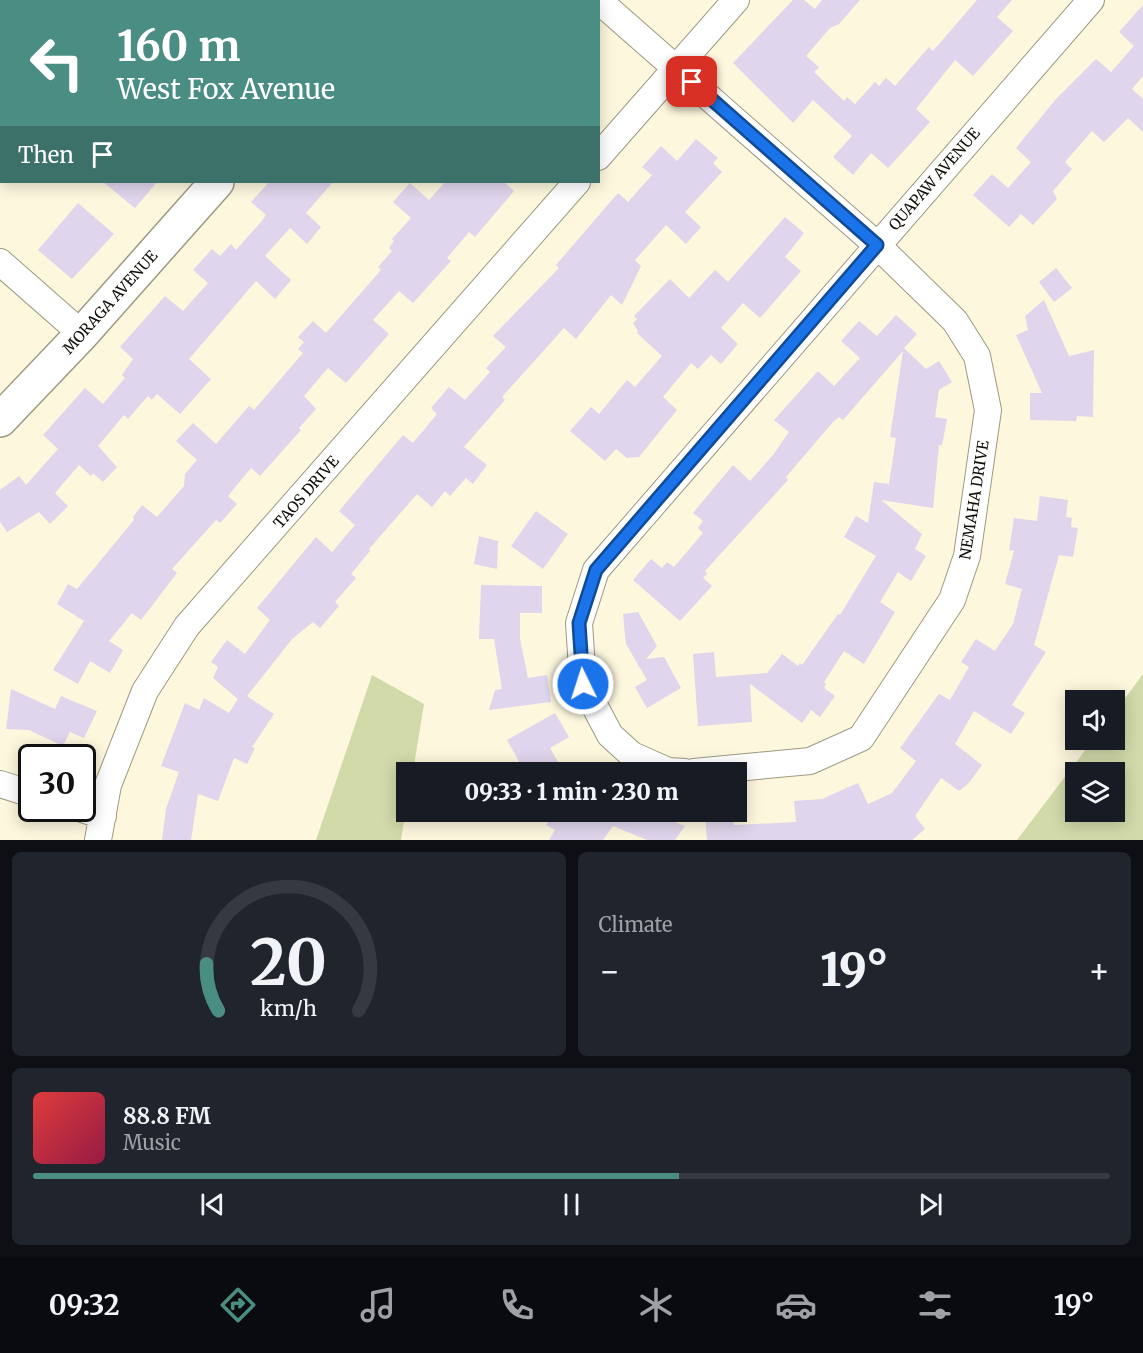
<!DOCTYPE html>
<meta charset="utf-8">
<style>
body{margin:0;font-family:Merriweather,serif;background:#20242c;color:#f1f3f6;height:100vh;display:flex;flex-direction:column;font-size:22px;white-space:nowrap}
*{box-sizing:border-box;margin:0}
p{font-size:20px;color:#9ea1a6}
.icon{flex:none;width:33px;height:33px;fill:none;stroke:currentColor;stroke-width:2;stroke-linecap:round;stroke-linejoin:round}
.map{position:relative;height:840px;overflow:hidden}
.panel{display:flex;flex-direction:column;gap:12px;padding:12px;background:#0d0f14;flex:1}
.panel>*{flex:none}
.top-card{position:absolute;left:0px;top:0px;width:600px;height:183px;box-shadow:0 3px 15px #0003;background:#4a8e83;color:#fff;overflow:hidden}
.fabs{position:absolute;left:1065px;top:690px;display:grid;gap:12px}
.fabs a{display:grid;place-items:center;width:60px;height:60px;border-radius:0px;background:#171b24;box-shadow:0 3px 15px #0003;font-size:30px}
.speed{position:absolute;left:18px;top:744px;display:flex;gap:12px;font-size:30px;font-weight:700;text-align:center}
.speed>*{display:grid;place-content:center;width:78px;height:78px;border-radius:50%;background:#171b24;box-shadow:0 3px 15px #0003;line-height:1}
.speed .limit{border:3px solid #111;border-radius:9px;background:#fff;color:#111}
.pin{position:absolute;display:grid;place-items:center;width:51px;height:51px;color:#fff;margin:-26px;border-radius:12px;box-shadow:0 3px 9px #0006}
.me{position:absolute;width:66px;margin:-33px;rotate:356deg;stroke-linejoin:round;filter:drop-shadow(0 0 4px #0008)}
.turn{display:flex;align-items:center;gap:21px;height:126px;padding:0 18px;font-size:27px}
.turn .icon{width:78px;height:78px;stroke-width:2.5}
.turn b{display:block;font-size:42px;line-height:51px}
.then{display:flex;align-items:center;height:57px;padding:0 18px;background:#0003;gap:12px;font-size:22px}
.big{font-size:45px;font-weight:800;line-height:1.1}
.panel .widget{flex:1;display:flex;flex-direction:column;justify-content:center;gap:9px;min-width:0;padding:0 21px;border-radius:9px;background:#20242c}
.panel .dial{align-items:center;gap:0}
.dial svg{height:156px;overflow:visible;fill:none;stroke:#363941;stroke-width:7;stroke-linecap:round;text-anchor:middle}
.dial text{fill:#f1f3f6;stroke:none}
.song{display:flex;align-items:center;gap:18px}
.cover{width:72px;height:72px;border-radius:9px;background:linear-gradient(135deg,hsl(0 70% 55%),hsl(340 70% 35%))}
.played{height:6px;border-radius:3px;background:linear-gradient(90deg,#4a8e83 60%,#363941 60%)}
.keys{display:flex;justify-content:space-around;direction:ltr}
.heat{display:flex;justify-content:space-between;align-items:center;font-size:33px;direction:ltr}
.panel .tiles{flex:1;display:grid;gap:12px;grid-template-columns:1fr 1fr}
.widget:last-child{grid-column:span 2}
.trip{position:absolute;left:396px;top:762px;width:351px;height:60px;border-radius:0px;background:#171b24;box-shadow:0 3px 15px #0003;font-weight:800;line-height:60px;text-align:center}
.tab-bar{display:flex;height:96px;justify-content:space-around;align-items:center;background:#090b0e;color:#9ea1a6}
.tab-bar .icon{width:42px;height:42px}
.tab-bar .selected{color:#4a8e83}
.tab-bar b{font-size:27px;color:#f1f3f6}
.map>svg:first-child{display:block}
.green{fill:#d2daaa;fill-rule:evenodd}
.building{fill:#dfd5ec}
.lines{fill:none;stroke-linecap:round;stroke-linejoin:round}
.minor-casing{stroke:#9e9982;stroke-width:28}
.secondary-casing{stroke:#9e9982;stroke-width:36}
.minor{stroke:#fff;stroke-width:26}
.secondary{stroke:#fff;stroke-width:33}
.route-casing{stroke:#114b97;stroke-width:15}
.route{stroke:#1a73e8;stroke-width:10}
.labels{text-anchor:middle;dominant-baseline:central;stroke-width:6;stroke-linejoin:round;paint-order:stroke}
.street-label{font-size:15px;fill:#0e0c05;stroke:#fff}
</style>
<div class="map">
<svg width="1143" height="840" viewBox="0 0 1143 840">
<rect width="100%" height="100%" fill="#fdf7de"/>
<path class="green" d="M1143,674V840H1017L1093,740H1114L1115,712ZM1076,772H1114V812H1076Z
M372,675L424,704L413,772H406V809L401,840H316Z"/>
<path class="building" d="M793,0H804L815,9L822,0H860L839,24L830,28L806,56L819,67L814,72L844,101L847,97L855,104L875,82L879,86L886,78L895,86L929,47L933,51L977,0H1012L997,17L1013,31L973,76L955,60L916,109L930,122L888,168L871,153L853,175L833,157L852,136L813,100L793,123L733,63Z
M1143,5V76L1132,89L1143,99V132L1128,118L1104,142L1092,131L1065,162L1072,169L1053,191L1057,199L1033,225L1021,214L1009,227L973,195L992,174L1008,188L1031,162L1016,148L1056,99L1096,59L1111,72L1134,46L1119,32Z
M696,139L718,158L713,163L722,172L685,212L701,227L686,244L666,225L635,260L641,266L622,305L611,295L576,339L564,328L502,397L505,400L464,447L487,465L473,484L466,478L450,496L445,491L432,507L417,494L369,549L370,551L351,574L356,578L335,602L339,606L320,628L313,622L292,639L247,696L274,714L252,747L255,748L247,764L234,758L218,801L198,794L191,840H162L166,809L179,772L161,766L185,703L199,710L204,698L229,713L238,699L213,678L218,667L211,662L227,640L245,654L270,620L257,608L316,537L332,552L355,525L339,511L403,435L413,443L437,414L431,408L449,387L465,400L490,372L486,368L506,347L493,336L559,268L556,265L618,193L628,202L652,175L642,167L661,146L677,161Z
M103,182H157L135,208Z
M269,182H333L306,213L321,227L307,244L290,228L265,256L291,280L275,299L256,281L189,359L211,379L180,414L157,394L152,400L148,396L128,419L124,415L98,446L117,467L103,482L93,473L91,476L79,465L55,493L68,506L50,524L39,512L7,532L0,522V490L19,476L26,485L58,449L43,435L85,388L103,404L125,378L122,375L133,359L120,347L165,296L183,311L208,283L193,270L212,249L220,256L231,244L236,250L261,222L266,215L251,202Z
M445,182H504L514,191L475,237L469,232L447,258L451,261L413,303L399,291L373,320L389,334L346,383L328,368L304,396L316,409L299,428L301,430L260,476L251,468L228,496L237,504L220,523L216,520L172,569L177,573L141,620L132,613L109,641L123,650L110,673L90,661L78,684L53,670L84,621L57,604L68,584L77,589L134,520L133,517L142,505L157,517L184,486L185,474L197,460L176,441L193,423L216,444L249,406L254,410L303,353L298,349L304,342L298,337L313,321L326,333L381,270L378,267L392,251L389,248L394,241L392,239L411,218L393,202L410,183L429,200Z
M78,203L114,234L72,279L38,250Z
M785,217L804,233L785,257L801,271L760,318L743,303L721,328L738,344L721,364L711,355L698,369L691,363L663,397L677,410L639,457L627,458L616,449L605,461L570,431L591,407L599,414L627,380L635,387L662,356L637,333L638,331L633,323L637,319L634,316L670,279L689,298L715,270L728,282Z
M1056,268L1072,288L1054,302L1039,282Z
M1044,300L1069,356L1094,350L1093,417L1077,416L1076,421L1030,420V393H1042L1016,335L1028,330L1025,316Z
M896,315L917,334L904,348L926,369L939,361L952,382L939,390L935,417L947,419L942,445H939L933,508L881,500L922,534L915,549L926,556L911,581L898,572L880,602L895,612L864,664L844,651L824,682L826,684L824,688L835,696L820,717L811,710L802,723L750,684L752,722L698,726L693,654L714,652L716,677L767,673L782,654L798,666L800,663L802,665L838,614L840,615L876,556L844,537L856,516L868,523L874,482L889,484L896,438L890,437L903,351L843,420L839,417L833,422L786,477L788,480L705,571L707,574L703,578L712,586L680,621L633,580L651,559L662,568L667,562L674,567L703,533L698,528L703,521L693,513L733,465L750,481L773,455L789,432L774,420L818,371L834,386L860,358L841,341L859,321L877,336Z
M1040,496L1068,500L1066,517L1072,518L1071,527L1078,528L1073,557L1059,555L1034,645L1046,652L1012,705L1025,713L1011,734L974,711L955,744L982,765L969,783L959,791L941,778L915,816L925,829L912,840H707L705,812H733L734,825L796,822L794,801L822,799L858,783L868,804L892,793L916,761L900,748L939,694L950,700L969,667L961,662L976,639L995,651L1013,624L1022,589L1005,584L1014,551L1009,550L1014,518L1037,521Z
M536,511L568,534L543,569L511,546Z
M479,536L498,541L497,569L474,564Z
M481,585L542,586V613H520V639L528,678L547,675L551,702L489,710L495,690L502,689L494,639H479Z
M638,612L657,646L646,659L664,657L681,688L647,708L635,687L647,680L626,644L623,614Z
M11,689L55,709L61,696L97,711L84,738L70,732L63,746L29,730L6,729Z
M555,713L569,737L550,748L564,772H499L519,761L507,740Z
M555,812H668L665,818L685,826L675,840H647L613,826L603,840H549L555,830L546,825Z"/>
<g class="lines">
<g class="minor-casing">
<path id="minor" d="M598,0L877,245L955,321L977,356L988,410L967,556L952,600L861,738L810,761L694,772
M22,2L23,0
M0,27L2,26
M598,157L736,0
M0,262L82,334
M685,772L668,771L632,755L610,735L583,684L579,623L596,570L1091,0
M0,784L32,794
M79,808L103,816
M98,840L108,785L145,691L187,626L577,182"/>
</g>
<g class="secondary-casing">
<path id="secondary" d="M378,2L379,0
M0,420L82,334L217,182"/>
</g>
<use href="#minor" class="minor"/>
<use href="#secondary" class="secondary"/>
</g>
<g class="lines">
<g class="route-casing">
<path id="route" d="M583,684L579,623L596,570L877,245L692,82"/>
</g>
<use href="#route" class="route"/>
</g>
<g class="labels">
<g class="street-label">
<text transform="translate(934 179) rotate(-49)">QUAPAW AVENUE</text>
<text transform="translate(110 302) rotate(-48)">MORAGA AVENUE</text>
<text transform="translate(306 492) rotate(-49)">TAOS DRIVE</text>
<text transform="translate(974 500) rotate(-81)">NEMAHA DRIVE</text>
</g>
</g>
</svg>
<div class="fabs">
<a><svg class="icon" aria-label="sound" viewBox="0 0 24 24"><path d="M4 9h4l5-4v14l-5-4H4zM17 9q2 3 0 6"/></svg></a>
<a><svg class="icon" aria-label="layers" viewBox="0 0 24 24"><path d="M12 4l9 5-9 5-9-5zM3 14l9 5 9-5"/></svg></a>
</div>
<div class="speed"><div class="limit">30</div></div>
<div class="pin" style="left:692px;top:82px;background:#d93025"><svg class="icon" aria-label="arrive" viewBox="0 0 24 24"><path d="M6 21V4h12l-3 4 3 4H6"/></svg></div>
<svg class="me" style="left:583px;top:684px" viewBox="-20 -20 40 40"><circle r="17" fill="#1a73e8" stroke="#fff" stroke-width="3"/><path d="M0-11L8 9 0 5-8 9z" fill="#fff"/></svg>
<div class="trip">09:33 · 1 min · 230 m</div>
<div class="top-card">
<div class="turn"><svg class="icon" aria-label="left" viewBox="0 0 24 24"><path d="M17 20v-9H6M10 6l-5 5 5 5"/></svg><div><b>160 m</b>West Fox Avenue</div></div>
<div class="then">Then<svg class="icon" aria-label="arrive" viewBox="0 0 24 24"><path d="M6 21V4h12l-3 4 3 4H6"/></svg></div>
</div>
</div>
<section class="panel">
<div class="tiles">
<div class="widget dial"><svg viewBox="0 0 100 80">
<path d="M14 69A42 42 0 1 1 86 69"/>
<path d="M14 69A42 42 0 0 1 8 45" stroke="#4a8e83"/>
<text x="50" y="56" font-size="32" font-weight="700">20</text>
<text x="50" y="72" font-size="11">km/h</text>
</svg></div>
<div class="widget"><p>Climate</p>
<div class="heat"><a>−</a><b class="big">19°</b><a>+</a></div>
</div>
<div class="widget">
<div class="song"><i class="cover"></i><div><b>88.8 FM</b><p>Music</p></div></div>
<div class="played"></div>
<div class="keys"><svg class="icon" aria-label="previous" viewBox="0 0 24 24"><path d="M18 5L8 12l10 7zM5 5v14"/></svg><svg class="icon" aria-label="pause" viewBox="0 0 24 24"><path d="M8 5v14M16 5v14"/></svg><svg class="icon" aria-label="next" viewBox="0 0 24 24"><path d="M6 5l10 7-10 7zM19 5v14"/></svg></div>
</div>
</div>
</section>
<nav class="tab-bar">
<b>09:32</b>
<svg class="icon selected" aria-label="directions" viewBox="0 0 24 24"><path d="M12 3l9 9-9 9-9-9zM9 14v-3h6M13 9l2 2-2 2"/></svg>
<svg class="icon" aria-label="music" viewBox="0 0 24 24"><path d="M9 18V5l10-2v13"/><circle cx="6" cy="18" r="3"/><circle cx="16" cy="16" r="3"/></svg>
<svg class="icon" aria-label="phone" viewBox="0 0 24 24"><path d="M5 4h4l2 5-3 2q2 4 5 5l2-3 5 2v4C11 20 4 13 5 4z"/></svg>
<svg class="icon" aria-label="climate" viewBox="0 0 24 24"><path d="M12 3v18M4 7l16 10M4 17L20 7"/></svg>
<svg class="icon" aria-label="car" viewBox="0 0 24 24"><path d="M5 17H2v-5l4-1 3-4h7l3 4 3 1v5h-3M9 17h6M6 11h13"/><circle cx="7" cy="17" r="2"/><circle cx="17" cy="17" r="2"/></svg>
<svg class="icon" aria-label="filters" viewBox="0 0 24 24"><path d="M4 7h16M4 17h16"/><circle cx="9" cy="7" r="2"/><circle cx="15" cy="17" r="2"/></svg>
<b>19°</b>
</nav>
